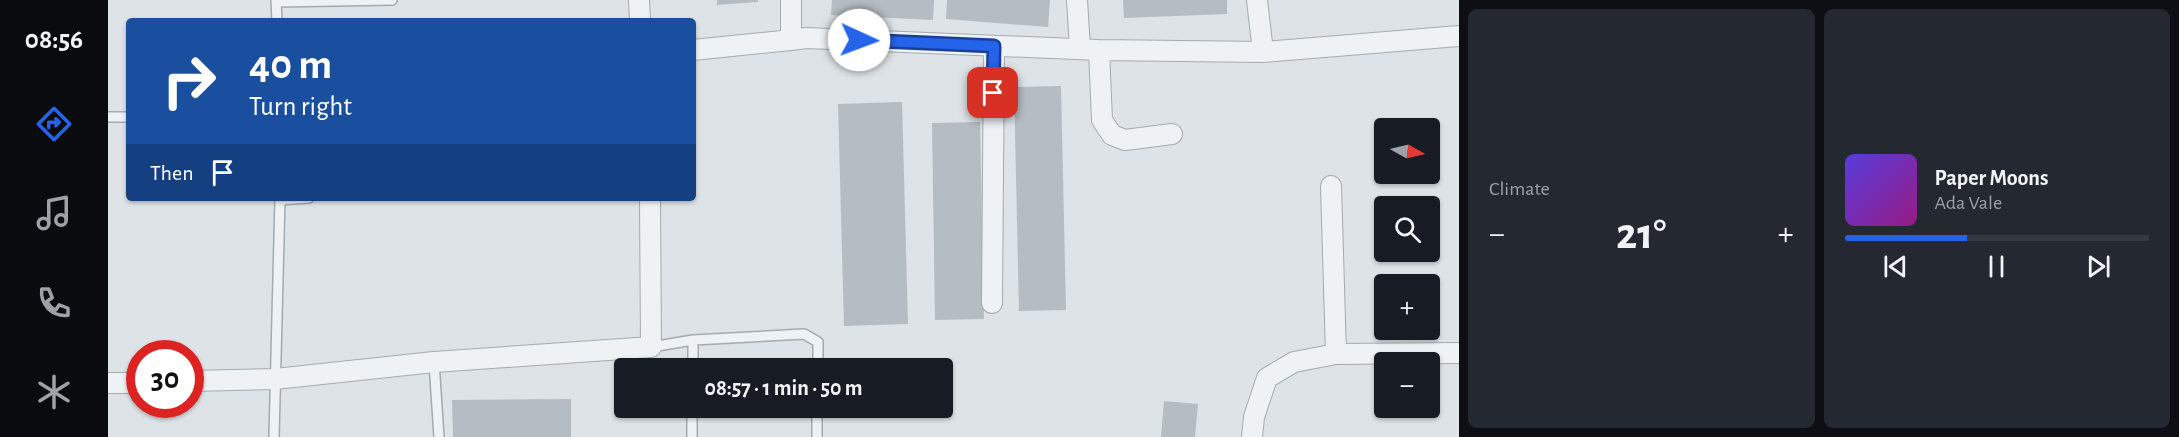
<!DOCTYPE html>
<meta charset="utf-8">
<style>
body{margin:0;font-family:"Alegreya Sans",sans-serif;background:#242831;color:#f1f3f6;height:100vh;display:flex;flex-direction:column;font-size:22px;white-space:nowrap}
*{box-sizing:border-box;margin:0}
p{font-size:20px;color:#9ea1a6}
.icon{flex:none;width:33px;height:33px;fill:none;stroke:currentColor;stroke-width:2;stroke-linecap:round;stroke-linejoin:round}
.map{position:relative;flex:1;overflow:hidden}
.details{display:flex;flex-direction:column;gap:9px;padding:9px;background:#0d0f14;width:720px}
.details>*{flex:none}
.top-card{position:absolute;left:18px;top:18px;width:570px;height:183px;border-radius:6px;box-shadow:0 2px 4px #0004;background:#1a4fa0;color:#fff;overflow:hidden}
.needle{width:39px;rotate:98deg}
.fabs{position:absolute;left:1266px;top:118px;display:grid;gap:12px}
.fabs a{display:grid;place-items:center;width:66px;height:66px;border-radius:6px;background:#171b24;box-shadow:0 2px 4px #0004;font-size:30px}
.speed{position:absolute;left:18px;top:340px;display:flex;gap:12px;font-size:30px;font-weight:700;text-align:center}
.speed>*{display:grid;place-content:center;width:78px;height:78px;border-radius:50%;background:#171b24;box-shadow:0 2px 4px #0004;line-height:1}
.speed .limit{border:9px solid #d22;background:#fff;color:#111}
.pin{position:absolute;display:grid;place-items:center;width:51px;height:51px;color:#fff;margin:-26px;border-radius:12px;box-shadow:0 3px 9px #0006}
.me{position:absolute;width:66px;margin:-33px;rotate:92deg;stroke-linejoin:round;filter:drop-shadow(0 0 4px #0008)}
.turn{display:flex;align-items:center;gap:21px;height:126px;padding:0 24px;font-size:27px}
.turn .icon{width:78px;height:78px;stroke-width:2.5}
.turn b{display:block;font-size:42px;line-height:51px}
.then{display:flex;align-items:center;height:57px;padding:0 24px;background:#0003;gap:12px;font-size:22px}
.big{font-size:45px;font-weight:600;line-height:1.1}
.details .widget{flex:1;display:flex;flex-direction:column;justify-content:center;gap:9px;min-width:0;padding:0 21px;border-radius:9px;background:#242831}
.song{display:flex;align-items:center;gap:18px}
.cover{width:72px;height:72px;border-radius:9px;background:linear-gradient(135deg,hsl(250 70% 55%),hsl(310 70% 35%))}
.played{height:6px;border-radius:3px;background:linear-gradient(90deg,#2563eb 40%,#363941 40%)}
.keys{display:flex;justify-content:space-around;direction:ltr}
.heat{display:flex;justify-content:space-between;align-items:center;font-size:33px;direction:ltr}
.details .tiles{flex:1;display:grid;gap:9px;grid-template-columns:repeat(2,1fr)}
.trip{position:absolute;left:506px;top:358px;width:339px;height:60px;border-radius:6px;background:#171b24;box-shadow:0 2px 4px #0004;font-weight:600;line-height:60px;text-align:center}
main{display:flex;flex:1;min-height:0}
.tabs{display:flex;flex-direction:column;width:108px;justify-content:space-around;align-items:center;background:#090b0e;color:#9ea1a6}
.tabs .icon{width:42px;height:42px}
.tabs .selected{color:#2563eb}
.tabs b{font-size:27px;color:#f1f3f6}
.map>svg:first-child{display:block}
.building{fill:#b5bdc2}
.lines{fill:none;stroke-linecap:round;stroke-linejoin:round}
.lane-casing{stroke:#a3abaf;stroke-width:12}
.street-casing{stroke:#a3abaf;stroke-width:22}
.lane{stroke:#eff2f5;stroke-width:9}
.street{stroke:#eff2f5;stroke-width:20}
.route-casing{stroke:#184099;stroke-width:15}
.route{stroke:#2563eb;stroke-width:10}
</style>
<main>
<nav class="tabs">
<b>08:56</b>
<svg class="icon selected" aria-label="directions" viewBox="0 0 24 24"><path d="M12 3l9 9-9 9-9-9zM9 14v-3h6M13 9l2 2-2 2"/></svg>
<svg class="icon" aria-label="music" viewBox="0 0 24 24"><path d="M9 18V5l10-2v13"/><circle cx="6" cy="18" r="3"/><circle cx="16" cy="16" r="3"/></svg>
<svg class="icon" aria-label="phone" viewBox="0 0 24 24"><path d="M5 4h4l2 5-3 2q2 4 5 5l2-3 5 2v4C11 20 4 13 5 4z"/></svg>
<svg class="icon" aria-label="climate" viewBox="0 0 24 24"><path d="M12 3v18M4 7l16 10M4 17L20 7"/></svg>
</nav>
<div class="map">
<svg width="1351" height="437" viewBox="0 0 1351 437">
<rect width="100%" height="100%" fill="#dde3e6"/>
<path class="building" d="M609,0H650V2L609,5Z
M724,0H826L825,20L723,15Z
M839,0H942L940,27L838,19Z
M1015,0H1119V14L1016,18Z
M953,86L958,310L911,311L906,87Z
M794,102L800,324L736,326L730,104Z
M872,122L876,319L827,320L824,123Z
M463,399V437H345L344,400Z
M1056,401L1090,404L1087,437H1053Z"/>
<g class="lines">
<g class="lane-casing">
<path id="lane" d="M168,0L169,21
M168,2L284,0
M0,117H21
M172,200L201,198
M543,347L585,340L696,334L710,342V369
M326,362L331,437
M585,369V340
M166,437L172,198
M584,437V408
M709,437V408"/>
</g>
<g class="street-casing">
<path id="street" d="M531,0L532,21
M683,0V40L698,38L991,50L1155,52L1351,36
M969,0L972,48
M1149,0L1155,52
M585,50L683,40
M991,50L994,120L1004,135L1017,140L1064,134
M1223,186L1228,354
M884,303L886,46
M82,381L167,379L326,362L543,347L542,198
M0,383H32
M1144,437L1146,417L1159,378L1186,362L1228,354L1351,353"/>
</g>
<use href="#lane" class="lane"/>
<use href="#street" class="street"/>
</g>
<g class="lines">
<g class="route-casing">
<path id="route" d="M751,40L886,46L885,93"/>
</g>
<use href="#route" class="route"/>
</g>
</svg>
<div class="fabs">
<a><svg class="needle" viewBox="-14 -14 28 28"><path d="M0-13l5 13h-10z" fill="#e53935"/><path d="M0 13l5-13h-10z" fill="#9ea1a6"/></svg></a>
<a><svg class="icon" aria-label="search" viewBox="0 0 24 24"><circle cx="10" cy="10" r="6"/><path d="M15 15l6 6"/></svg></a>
<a>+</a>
<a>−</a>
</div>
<div class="speed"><div class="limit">30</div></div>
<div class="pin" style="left:885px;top:93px;background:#d93025"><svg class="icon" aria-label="arrive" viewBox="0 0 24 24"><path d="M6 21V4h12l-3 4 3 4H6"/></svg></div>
<svg class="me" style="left:751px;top:40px" viewBox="-20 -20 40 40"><circle r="19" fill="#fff"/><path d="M0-13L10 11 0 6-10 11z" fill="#2563eb"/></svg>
<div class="trip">08:57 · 1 min · 50 m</div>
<div class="top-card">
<div class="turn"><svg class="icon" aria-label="right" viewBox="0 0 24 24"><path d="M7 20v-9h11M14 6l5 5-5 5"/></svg><div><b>40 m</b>Turn right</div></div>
<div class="then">Then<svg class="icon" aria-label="arrive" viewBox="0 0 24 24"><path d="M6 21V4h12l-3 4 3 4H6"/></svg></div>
</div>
</div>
<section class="details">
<div class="tiles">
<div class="widget"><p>Climate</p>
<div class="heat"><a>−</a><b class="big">21°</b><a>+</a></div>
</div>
<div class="widget">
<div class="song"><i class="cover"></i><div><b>Paper Moons</b><p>Ada Vale</p></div></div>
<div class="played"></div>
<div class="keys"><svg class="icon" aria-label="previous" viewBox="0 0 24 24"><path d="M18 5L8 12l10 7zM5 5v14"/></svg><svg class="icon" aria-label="pause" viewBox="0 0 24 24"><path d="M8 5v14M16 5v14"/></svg><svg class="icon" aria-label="next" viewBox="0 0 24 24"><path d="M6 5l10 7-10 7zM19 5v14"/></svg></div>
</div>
</div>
</section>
</main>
